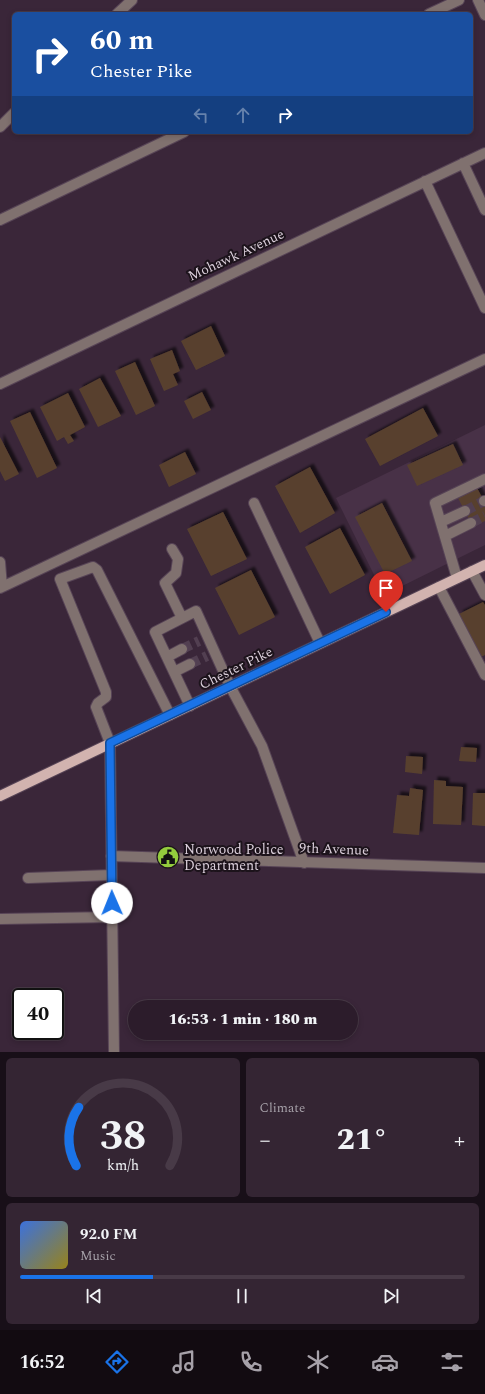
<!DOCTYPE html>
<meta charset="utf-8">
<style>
body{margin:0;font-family:Spectral,serif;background:#342533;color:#f1f3f6;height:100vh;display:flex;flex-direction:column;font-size:15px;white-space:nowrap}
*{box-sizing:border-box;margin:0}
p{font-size:13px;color:#a6a1a9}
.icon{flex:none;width:22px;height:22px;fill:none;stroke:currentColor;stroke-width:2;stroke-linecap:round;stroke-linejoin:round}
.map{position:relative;height:1052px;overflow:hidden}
.details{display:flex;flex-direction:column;gap:6px;padding:6px;background:#180f18;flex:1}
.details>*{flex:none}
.guide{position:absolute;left:12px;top:12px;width:461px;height:122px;border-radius:6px;box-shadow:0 2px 6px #0003,0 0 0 1px #483a47;background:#1a4fa0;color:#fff;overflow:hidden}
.speed{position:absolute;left:12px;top:988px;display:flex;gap:8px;font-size:20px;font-weight:700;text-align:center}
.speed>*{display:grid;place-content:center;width:52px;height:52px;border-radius:50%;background:#2c1c2b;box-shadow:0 2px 6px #0003,0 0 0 1px #483a47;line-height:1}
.speed .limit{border:2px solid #111;border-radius:6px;background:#fff;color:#111}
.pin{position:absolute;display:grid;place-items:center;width:34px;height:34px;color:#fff;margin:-41px -17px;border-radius:50% 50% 50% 0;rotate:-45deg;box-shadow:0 0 4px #0007}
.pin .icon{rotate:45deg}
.me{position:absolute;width:44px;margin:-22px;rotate:359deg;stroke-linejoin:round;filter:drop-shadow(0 0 3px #0008)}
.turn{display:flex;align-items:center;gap:14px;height:84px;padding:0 12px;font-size:18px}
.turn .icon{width:52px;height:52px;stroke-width:2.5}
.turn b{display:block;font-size:28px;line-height:34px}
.lanes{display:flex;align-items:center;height:38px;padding:0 12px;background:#0003;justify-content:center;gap:20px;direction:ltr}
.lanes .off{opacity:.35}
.big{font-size:30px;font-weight:800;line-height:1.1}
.details .widget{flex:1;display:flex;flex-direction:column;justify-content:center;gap:6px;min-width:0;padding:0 14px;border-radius:6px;background:#342533}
.details .dial{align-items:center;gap:0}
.dial svg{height:104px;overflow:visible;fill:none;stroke:#483a47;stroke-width:7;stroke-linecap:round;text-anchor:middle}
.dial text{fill:#f1f3f6;stroke:none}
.song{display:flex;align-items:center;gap:12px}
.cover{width:48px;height:48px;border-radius:6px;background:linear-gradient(135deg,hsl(220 70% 55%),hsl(50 70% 35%))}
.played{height:4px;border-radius:2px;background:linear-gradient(90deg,#1a73e8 30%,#483a47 30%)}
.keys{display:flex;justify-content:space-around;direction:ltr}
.heat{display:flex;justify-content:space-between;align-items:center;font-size:22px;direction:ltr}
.details .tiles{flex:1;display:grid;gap:6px;grid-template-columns:1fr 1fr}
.widget:last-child{grid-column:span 2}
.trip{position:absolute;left:128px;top:1000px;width:230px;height:40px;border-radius:20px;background:#2c1c2b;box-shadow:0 2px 6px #0003,0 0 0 1px #483a47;font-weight:800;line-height:40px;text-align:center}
.menu{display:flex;height:64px;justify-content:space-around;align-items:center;background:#120b11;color:#a6a1a9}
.menu .icon{width:28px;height:28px}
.menu .active{color:#1a73e8}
.menu b{font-size:18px;color:#f1f3f6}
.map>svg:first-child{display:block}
.built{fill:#483147}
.building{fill:#58412f;filter:url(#shadow)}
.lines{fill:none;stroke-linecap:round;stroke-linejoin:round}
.minor-tunnel{stroke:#523f51;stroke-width:10;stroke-dasharray:10 5;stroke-linecap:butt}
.minor-casing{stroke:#574456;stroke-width:12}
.major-casing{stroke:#574456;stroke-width:12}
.minor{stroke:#80716f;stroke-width:10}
.major{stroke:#d2b3af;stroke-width:10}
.route-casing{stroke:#114b97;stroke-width:10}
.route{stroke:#1a73e8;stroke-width:7}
.labels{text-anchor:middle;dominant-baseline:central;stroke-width:4;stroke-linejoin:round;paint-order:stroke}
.street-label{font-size:14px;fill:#dbcfdb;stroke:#1c131b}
.poi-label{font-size:14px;fill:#dbcfdb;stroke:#1c131b;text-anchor:start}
</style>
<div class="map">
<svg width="485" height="1052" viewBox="0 0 485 1052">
<defs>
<filter id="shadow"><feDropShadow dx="3.5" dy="-3.5" stdDeviation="1" flood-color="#0009"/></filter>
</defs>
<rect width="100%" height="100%" fill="#3a2639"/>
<path class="built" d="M485,425V545L384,595L336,498Z"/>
<path class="building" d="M211,326L225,356L196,370L181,341Z
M172,350L180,371L173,374L178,385L164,391L150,359Z
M135,362L155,406L136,415L115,371Z
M100,378L121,416L98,427L79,389Z
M202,392L211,410L193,419L184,401Z
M68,393L85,427L70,435L74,441L68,444L64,437L57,441L40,407Z
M423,408L438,436L380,466L365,439Z
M30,412L57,468L37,478L10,421Z
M0,437L19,474L5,481L0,471Z
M453,444L463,465L417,486L407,465Z
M185,452L196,474L169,487L159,465Z
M310,467L335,513L300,533L275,486Z
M476,486L485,503V521L473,527L457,496Z
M382,503L412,561L385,574L355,517Z
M223,512L247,559L211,576L187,529Z
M340,528L365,575L330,594L305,547Z
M251,570L275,617L239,635L215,588Z
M483,602L485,605V655L481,657L459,614Z
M461,747L477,748L476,762L459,761Z
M406,756L423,757L422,774L405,772Z
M434,780L446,781V786L463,787L461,825L433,824Z
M410,788L423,790L419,835L393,833L397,795L409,796Z
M473,793H485V826L472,825Z"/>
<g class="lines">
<path class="minor-tunnel" d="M465,511L484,501
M471,523L485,516
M182,649L199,641
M190,664L207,656"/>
<g class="minor-casing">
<path id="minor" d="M478,0L485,15
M117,14L132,0
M429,14L459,0
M0,127L14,113
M463,163L485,210
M425,181L485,308
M0,220L184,132
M0,384L485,153
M484,501H485
M254,503L320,643
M441,522L465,511
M445,536L471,523
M172,549L178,559L176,573L165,583L182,618
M0,562L2,587
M472,571L485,595
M457,578L435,503L485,479
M439,587L485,675
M0,588L485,359
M167,657L182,649
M174,672L190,664
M190,706L155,632L196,611L230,686L262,746L304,863
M111,856L485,868
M28,878L111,875
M0,919L112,917
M114,1052L110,743L96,707L98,703L106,697V692L60,579L93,567L97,570L170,715"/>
</g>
<g class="major-casing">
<path id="major" d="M0,796L485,565"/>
</g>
<use href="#minor" class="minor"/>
<use href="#major" class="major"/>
</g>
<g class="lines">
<g class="route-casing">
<path id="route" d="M112,903L110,743L386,612"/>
</g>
<use href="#route" class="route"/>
</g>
<defs>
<g id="civic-disc" transform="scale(1.15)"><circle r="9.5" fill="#93cc3d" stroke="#1c131b"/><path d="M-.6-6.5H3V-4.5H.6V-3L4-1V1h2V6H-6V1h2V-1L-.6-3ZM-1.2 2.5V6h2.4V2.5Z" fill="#111"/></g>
</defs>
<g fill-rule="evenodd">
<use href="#civic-disc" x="168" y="857"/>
</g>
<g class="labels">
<g class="street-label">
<text transform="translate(236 255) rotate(-25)">Mohawk Avenue</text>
<text transform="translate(236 668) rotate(-26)">Chester Pike</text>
<text transform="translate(334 849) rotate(2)">9th Avenue</text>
</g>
<g class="poi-label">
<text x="184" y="849">Norwood Police<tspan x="184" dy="16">Department</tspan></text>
</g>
</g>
</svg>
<div class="speed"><div class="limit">40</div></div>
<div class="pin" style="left:386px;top:612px;background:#d93025"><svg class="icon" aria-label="arrive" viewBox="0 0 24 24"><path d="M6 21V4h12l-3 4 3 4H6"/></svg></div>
<svg class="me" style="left:112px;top:903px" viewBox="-20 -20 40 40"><circle r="19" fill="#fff"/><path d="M0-13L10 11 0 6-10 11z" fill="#1a73e8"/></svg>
<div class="trip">16:53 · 1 min · 180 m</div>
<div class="guide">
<div class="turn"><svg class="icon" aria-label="right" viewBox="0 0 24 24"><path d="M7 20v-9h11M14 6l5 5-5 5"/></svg><div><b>60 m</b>Chester Pike</div></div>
<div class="lanes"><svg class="icon off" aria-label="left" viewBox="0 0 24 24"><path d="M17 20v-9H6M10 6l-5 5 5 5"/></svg><svg class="icon off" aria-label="ahead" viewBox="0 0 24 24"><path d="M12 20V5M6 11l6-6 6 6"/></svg><svg class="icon" aria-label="right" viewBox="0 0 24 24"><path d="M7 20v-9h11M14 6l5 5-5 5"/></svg></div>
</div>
</div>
<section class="details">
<div class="tiles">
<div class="widget dial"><svg viewBox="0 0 100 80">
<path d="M14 69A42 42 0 1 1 86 69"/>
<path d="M14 69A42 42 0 0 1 16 24" stroke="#1a73e8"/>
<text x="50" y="56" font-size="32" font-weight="700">38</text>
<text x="50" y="72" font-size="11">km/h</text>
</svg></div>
<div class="widget"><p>Climate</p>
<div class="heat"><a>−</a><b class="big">21°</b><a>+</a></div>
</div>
<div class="widget">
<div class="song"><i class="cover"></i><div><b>92.0 FM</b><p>Music</p></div></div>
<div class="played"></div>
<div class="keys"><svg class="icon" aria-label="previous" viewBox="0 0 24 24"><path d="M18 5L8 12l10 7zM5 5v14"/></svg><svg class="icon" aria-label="pause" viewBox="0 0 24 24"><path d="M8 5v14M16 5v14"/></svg><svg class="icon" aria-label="next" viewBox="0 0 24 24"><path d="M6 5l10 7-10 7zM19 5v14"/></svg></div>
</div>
</div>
</section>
<nav class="menu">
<b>16:52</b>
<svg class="icon active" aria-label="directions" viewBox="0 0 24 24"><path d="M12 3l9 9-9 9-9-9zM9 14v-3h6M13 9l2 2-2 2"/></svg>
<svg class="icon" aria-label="music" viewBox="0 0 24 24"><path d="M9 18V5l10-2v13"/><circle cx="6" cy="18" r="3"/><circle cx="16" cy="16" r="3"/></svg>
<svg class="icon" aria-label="phone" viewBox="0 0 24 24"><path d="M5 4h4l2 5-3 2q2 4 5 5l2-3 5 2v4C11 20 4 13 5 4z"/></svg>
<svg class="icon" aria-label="climate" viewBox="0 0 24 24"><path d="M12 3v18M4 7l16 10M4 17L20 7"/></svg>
<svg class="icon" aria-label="car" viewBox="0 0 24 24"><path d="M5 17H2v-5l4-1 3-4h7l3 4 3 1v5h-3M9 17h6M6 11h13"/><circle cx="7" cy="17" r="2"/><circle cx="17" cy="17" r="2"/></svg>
<svg class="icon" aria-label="filters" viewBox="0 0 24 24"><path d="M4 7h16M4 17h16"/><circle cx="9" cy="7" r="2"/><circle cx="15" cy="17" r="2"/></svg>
</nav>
